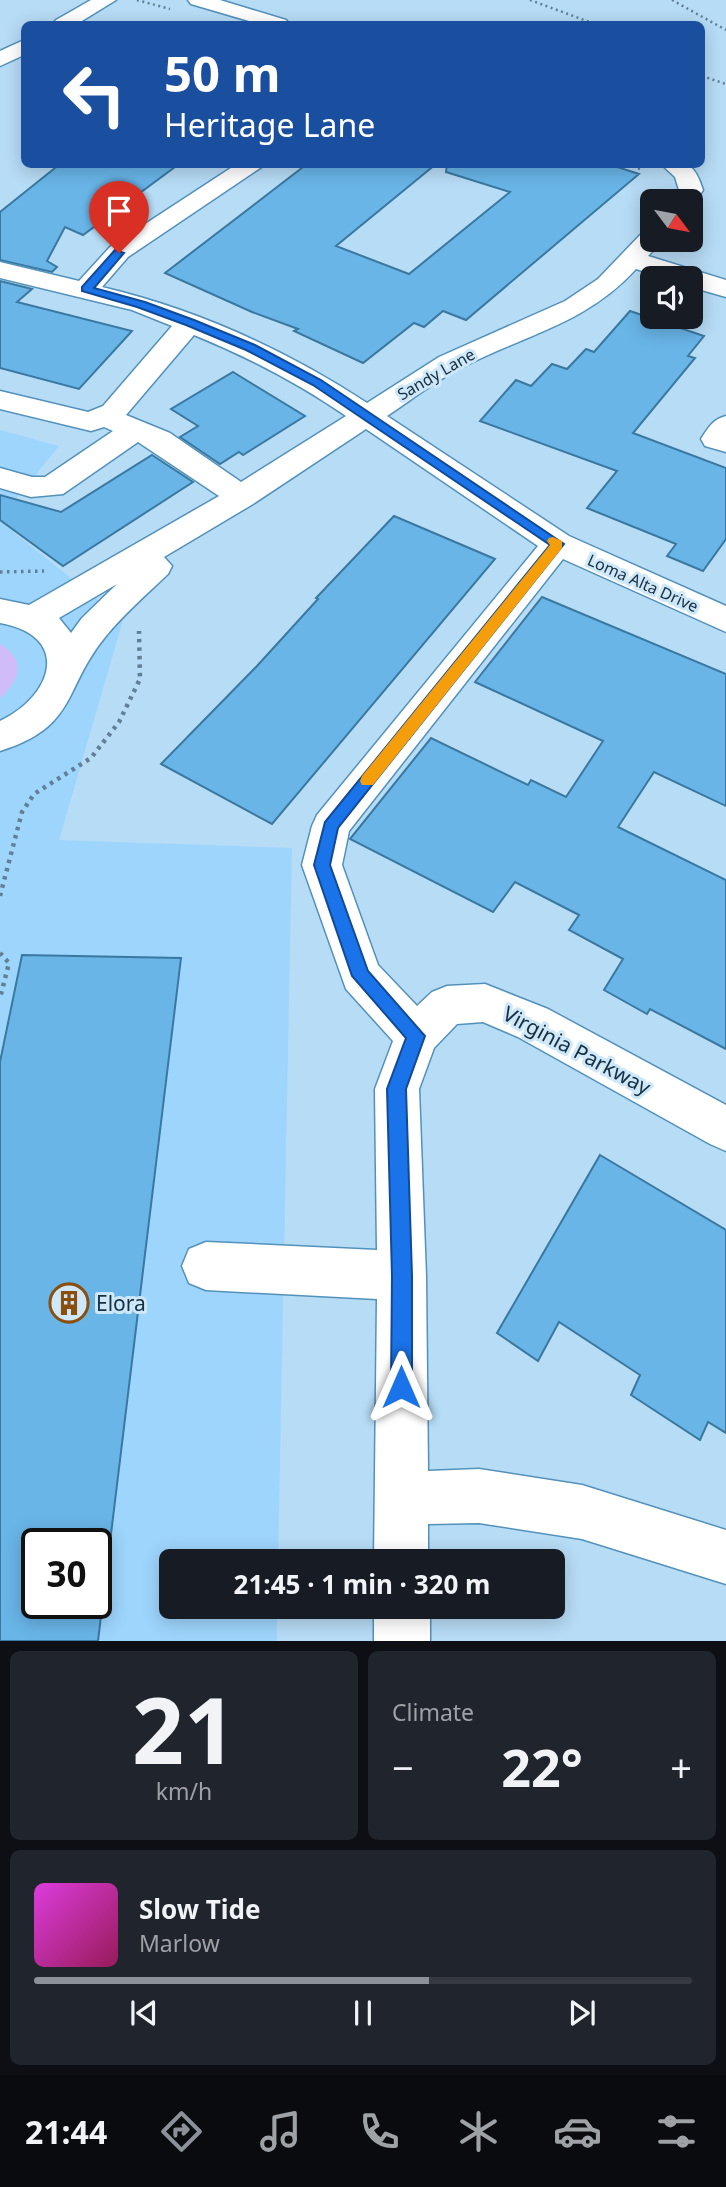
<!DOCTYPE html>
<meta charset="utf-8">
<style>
body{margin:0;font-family:"Noto Sans",sans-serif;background:#20242c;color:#f1f3f6;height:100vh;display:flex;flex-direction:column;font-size:26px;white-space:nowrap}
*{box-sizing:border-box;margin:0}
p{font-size:23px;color:#9ea1a6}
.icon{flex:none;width:38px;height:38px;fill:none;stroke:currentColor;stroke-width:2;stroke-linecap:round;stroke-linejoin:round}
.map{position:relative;height:1641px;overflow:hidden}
.drawer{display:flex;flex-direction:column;gap:10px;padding:10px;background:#0d0f14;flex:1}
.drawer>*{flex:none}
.top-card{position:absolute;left:21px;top:21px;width:684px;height:147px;border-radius:10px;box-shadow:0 4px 18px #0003;background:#1a4fa0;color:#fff;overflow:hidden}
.needle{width:46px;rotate:122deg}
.tools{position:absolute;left:640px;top:189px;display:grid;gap:14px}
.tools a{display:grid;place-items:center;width:63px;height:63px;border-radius:10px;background:#171b24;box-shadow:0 4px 18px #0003;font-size:35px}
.speed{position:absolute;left:21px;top:1528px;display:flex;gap:14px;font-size:35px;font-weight:700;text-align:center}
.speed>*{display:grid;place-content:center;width:91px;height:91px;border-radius:50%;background:#171b24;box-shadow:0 4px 18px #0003;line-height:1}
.speed .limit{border:4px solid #111;border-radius:10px;background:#fff;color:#111}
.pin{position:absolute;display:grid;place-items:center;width:60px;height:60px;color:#fff;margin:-72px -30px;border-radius:50% 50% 50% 0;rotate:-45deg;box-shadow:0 0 7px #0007}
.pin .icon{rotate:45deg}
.me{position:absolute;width:77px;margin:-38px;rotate:0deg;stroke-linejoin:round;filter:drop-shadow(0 0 5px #0008)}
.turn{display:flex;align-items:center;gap:24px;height:147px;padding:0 28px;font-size:32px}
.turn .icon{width:91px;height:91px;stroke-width:2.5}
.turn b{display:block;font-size:49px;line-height:60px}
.big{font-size:52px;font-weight:700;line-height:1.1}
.drawer .widget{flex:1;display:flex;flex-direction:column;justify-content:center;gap:10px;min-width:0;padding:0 24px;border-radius:10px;background:#20242c}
.drawer .dial{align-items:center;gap:0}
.dial b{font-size:91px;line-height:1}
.song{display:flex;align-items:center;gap:21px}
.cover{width:84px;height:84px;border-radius:10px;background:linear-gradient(135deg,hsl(300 70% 55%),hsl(330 70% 35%))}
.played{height:7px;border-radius:4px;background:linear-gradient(90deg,#8c9099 60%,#363941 60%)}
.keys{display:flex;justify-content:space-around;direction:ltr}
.heat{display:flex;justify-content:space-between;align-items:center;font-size:38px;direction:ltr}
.drawer .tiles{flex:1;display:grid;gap:10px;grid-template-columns:1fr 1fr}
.widget:last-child{grid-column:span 2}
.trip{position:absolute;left:159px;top:1549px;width:406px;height:70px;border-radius:10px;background:#171b24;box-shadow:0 4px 18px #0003;font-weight:700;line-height:70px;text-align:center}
.dock{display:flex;height:112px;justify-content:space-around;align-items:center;background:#090b0e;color:#9ea1a6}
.dock .icon{width:49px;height:49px}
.dock .active{color:#8c9099}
.dock b{font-size:32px;color:#f1f3f6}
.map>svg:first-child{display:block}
.built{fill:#9ed5fd;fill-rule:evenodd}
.green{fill:#d0bcf8}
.building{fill:#69b5e8;stroke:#3a78a0;stroke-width:2;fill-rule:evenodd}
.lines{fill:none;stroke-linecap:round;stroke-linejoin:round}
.minor-casing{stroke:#5391bb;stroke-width:3}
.path-far2{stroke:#618095;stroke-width:2.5;stroke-dasharray:2 3.5;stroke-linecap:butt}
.path-far1{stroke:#618095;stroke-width:3.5;stroke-dasharray:2.5 4.5;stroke-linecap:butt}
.path{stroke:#618095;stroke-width:4.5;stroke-dasharray:3.5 5;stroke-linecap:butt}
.minor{fill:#fff;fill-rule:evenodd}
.route{fill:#1a73e8;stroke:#114b97;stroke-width:2}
.slow{fill:#f59e0b}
.labels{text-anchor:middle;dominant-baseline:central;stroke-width:6;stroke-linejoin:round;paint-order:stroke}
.far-street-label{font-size:16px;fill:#163042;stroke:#cee7f9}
.near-street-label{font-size:21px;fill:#163042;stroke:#cee7f9}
.near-poi-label{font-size:21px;fill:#163042;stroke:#cee7f9;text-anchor:start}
</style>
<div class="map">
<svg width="726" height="1641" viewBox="0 0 726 1641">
<rect width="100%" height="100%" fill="#b7dcf6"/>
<path class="built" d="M0,430L59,446L0,518Z
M0,521L123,620L59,840L292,848L278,1561H172V1606L277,1607V1641H0ZM37,1544H96V1603H37Z"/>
<path class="green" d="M0,644C26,659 21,680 0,698Z"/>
<path class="building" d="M60,164H179L83,235L65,227L47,261L57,267L52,272L0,260V212Z
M307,164H436L336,246L409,274L510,192L446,172L447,164H608L639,174L466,320L443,311L424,327L414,323L363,363L294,331L298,329L252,312L165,273Z
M0,281L32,289L17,302L132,331L79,389L0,368Z
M630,311L704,336L688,356L695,358L633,433L726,468V539L703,571L667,556L676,544L587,508L617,471L480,421L516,380L531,386L552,364L567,369L586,349L594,352Z
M233,372L305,416L243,455L239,452L220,464L180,437L198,426L171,409Z
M152,455L193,482L63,566L0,520V495L61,512Z
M394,516L495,559L272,824L161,764L257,666L318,599L316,598Z
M542,597L726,674V806L654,772L618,827L726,880V1049L650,1009L647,1014L604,990L623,959L569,930L579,915L515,882L493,912L350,839L431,738L528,785L531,780L566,797L603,741L475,682Z
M22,955L181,958L98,1641H0V1062ZM37,1544H96V1603H37Z
M600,1155L726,1230V1433L708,1422L700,1440L631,1395L640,1375L559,1322L538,1361L497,1333Z"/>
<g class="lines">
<g class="minor-casing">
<path id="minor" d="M91,0H116L77,24H53L56,20Z
M188,0H220L286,20L289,24H259L191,4Z
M24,40V55L0,66V51Z
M237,164H266L128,257L102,287C196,309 286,350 367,403L439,357L565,301L598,279L644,231L653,228V240H663L648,256L726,280V297L691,287V278H665L636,269C585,325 523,335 459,369C434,382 411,400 387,416L569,536L726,606V632L563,559L349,831L342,865L378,965L417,1006L432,992L447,986L485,984L548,1009L726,1105V1151L710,1144L518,1037L483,1022L457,1024L434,1048L419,1089L426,1276L428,1471L479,1469L582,1485L726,1530V1584L582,1539L479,1523L428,1524V1561H374L377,1299L206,1290L189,1283L182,1266L189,1249L206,1242L377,1250L375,1089L393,1041L346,989L302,865L312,826L317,815L538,546L366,429L253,504L164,557L172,566L168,574C147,594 124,614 106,636C62,689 79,726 0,751V721C53,696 72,636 0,623V599L29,605L219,496L138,442L63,494L31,497L0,488V468L32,477H45L113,431L104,427L91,431L0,409V391L88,412L103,406L172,326L132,310L0,278V262L79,281L110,247ZM194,335C248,357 298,383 346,416L241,482L170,433L126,415ZM117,584L82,618L71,633L59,618Z
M661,164C689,164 694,162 703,190L693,206L691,201H672L679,190L675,177Z
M726,416V452L705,446L701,439C708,428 713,419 726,416Z
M374,1606H430V1641H374Z"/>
</g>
<path class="path-far2" d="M137,0L170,9
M530,0L595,24
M672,0L726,30
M702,76L726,84
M628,164L640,169"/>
<path class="path-far1" d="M0,572L44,571"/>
<path class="path" d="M0,896L22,812L34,794L91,758L119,722L140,679L139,631
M0,953L9,963L0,998"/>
<use href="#minor" class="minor"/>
</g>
<path class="route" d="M115,250L124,253L94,288L145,302L194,320L255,345L321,380L564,544L338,828L330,865L368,971L425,1036L406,1089L412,1276V1387L409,1395L401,1398L394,1395L391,1387L392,1276L387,1089L406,1038L352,976L314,865L325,822L550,545L313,385L246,350L186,325L137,307L82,291V287Z"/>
<path class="slow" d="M553,537L562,541V548L373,785H362L360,781L362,776L550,545L547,541L549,538Z"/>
<defs>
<g id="building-ring" transform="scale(2.0125)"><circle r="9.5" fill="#cee7f9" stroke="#8a4e0d" stroke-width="1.5"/><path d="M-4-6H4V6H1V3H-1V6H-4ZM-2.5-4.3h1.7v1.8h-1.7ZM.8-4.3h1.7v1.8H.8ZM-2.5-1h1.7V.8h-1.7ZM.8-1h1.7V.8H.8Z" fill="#8a4e0d"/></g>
</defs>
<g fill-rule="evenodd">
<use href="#building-ring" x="69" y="1303"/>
</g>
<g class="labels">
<g class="far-street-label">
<text transform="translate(436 374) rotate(-30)">Sandy Lane</text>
<text transform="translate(643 583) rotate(24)">Loma Alta Drive</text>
</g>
<g class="near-street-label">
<text transform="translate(577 1050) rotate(28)">Virginia Parkway</text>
</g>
<g class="near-poi-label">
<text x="96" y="1303">Elora</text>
</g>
</g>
</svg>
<div class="tools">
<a><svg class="needle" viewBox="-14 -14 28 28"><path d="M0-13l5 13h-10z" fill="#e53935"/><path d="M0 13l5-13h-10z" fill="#9ea1a6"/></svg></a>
<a><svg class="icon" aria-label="sound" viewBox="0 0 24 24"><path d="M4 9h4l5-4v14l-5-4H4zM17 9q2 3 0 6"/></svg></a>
</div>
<div class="speed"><div class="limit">30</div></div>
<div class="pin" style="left:119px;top:253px;background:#d93025"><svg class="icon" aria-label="arrive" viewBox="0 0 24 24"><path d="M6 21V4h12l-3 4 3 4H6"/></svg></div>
<svg class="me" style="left:401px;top:1387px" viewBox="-20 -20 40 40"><path d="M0-17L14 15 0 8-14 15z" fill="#1a73e8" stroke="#fff" stroke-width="4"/></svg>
<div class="trip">21:45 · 1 min · 320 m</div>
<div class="top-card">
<div class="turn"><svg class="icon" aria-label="left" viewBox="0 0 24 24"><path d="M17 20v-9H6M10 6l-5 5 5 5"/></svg><div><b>50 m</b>Heritage Lane</div></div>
</div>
</div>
<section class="drawer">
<div class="tiles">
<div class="widget dial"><b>21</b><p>km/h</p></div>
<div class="widget"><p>Climate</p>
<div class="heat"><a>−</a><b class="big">22°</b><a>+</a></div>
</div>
<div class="widget">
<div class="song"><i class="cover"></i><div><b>Slow Tide</b><p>Marlow</p></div></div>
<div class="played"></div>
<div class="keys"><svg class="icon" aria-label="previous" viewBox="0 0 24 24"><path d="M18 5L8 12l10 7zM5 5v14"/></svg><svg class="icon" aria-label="pause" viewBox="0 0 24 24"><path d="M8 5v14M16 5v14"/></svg><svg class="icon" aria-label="next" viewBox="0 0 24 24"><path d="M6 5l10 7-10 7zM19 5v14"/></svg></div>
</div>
</div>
</section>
<nav class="dock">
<b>21:44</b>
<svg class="icon active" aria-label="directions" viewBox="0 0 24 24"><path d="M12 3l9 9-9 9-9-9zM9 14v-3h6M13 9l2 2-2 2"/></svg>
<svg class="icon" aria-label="music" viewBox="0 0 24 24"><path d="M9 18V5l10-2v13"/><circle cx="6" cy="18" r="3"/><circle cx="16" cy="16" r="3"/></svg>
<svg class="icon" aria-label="phone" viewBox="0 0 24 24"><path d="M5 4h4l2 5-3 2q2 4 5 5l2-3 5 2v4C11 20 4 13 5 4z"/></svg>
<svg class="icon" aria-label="climate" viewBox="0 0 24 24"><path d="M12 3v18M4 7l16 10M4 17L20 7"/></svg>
<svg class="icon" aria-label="car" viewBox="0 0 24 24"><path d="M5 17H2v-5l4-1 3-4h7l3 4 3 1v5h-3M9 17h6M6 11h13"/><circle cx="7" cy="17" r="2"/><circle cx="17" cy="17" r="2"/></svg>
<svg class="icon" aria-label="filters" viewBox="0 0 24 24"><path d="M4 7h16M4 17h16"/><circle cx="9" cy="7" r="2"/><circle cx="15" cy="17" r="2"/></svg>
</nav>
